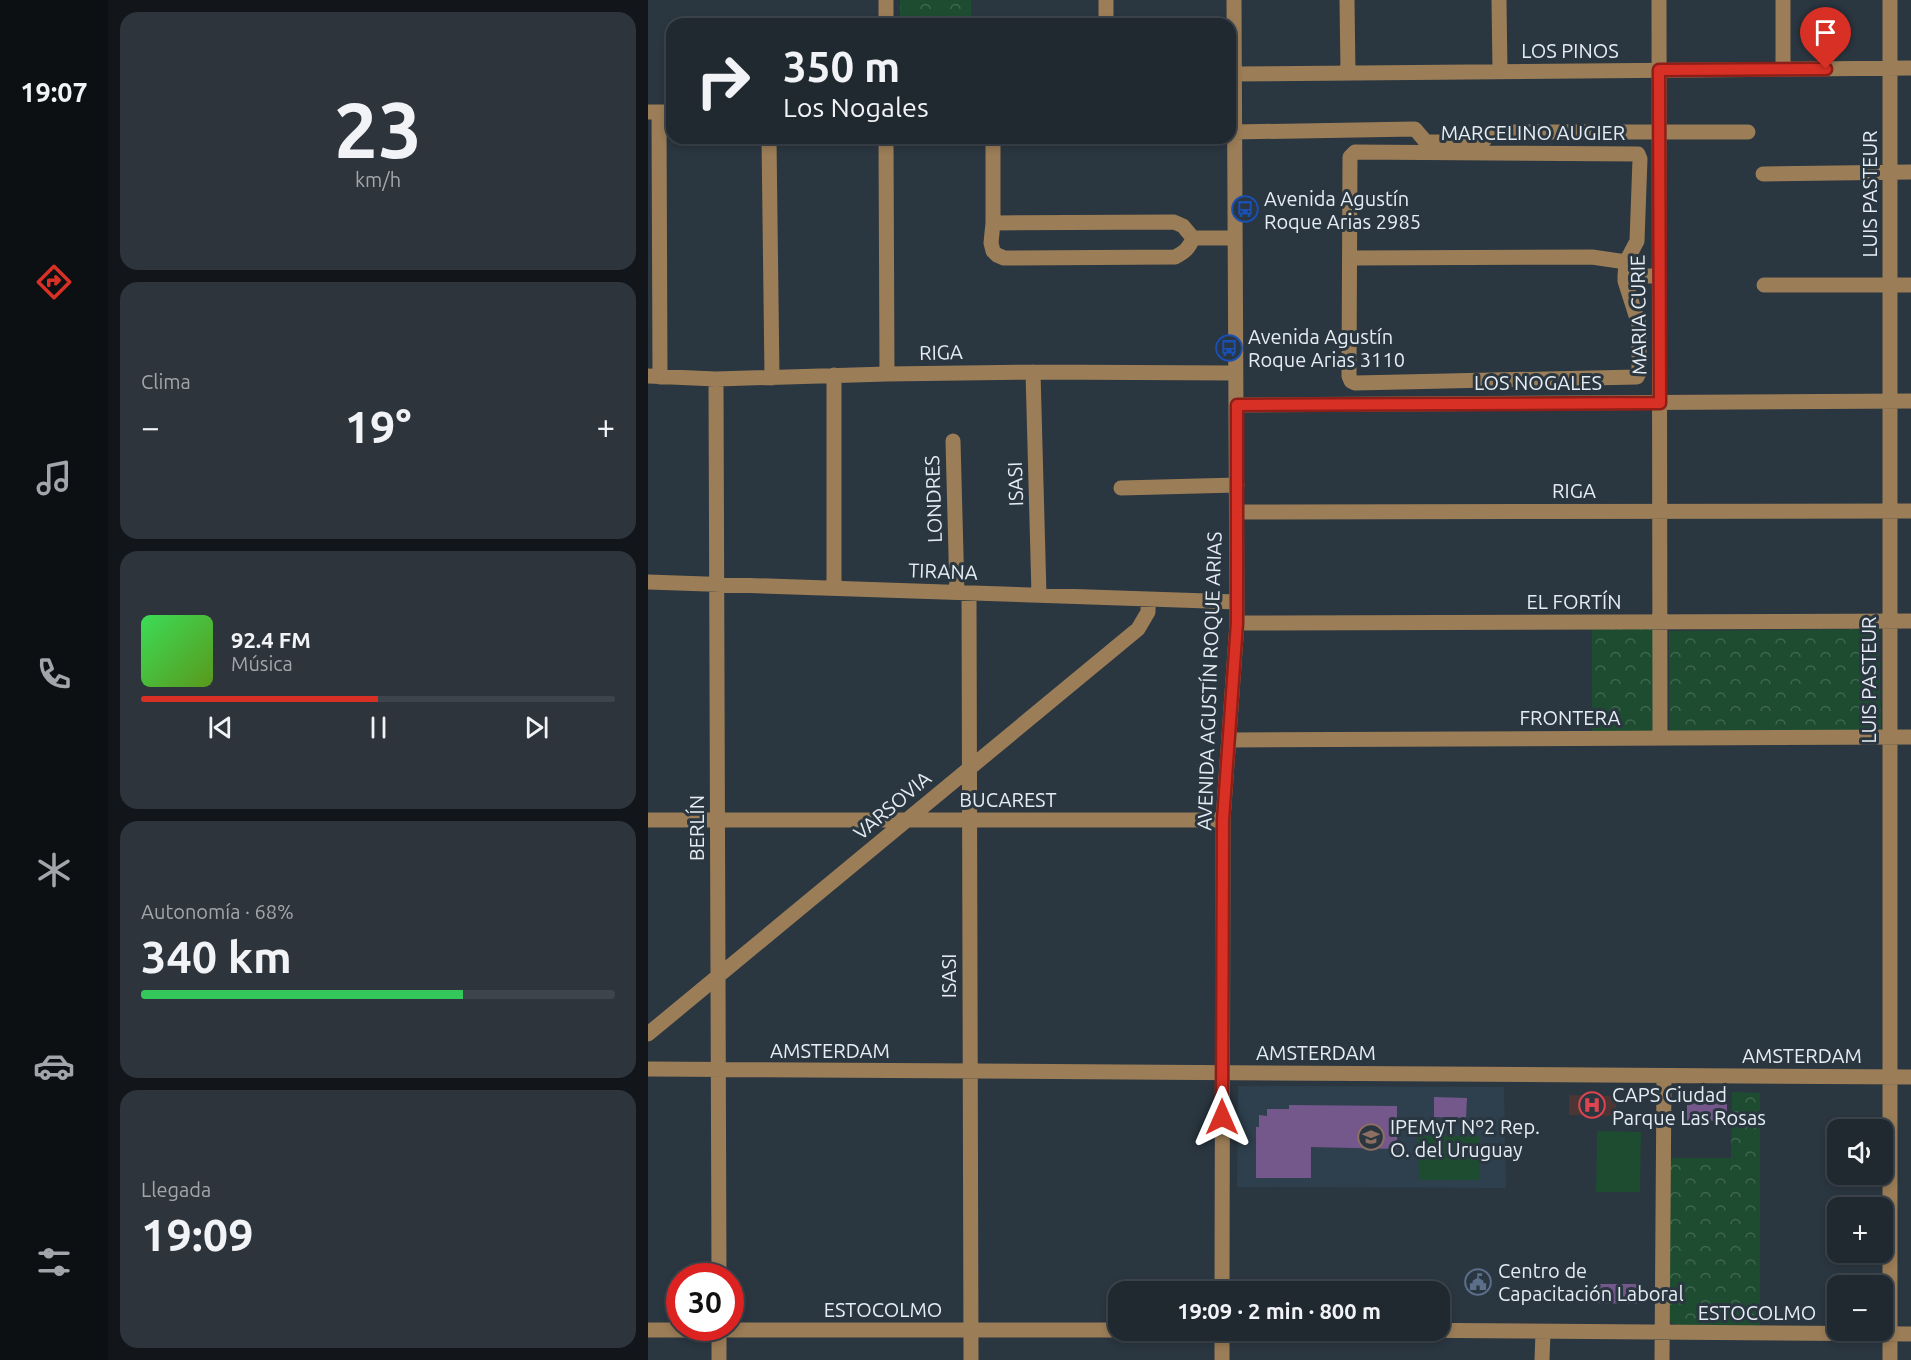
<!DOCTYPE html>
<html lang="es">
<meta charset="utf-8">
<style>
body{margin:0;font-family:Ubuntu,sans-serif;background:#2d343c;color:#f1f3f6;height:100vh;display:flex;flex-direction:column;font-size:22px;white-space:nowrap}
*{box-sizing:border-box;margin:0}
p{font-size:20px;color:#a2a6ab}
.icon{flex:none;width:33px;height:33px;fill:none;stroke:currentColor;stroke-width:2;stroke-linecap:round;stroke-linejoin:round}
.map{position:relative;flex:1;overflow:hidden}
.side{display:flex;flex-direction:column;gap:12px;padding:12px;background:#12161a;width:540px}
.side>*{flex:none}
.top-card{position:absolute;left:18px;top:18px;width:570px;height:126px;border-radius:18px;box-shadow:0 3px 9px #0003,0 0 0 2px #3d444c;background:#202830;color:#f1f3f6;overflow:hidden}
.buttons{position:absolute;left:1179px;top:1119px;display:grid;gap:12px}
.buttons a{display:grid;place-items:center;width:66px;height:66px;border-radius:12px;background:#202830;box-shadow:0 3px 9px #0003,0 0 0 2px #3d444c;font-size:30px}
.speed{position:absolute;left:18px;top:1263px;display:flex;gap:12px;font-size:30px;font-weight:700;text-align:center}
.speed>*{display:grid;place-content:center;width:78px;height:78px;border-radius:50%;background:#202830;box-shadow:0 3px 9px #0003,0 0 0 2px #3d444c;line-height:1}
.speed .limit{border:9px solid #d22;background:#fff;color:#111}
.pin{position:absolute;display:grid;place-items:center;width:51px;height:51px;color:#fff;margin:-62px -26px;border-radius:50% 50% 50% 0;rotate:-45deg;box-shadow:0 0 6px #0007}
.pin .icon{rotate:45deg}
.me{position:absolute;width:66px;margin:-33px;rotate:0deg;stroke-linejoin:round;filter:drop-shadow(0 0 4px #0008)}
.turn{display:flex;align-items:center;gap:21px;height:126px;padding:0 18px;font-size:27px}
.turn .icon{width:78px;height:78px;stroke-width:2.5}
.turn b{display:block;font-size:42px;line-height:51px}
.big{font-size:45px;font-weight:700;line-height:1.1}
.side .card{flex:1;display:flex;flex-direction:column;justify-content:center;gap:9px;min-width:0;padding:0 21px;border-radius:18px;background:#2d343c}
.side .dial{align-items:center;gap:0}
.dial b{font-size:78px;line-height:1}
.song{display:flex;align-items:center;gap:18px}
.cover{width:72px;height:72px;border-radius:9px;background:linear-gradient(135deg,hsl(130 70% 55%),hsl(90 70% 35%))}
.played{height:6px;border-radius:3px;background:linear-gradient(90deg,#d93025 50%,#3d444c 50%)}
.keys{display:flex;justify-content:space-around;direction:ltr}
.heat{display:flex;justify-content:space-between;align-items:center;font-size:33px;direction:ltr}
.charge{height:9px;border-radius:4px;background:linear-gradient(90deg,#34c759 68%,#3d444c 0)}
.trip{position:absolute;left:460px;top:1281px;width:342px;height:60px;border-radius:18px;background:#202830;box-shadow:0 3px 9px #0003,0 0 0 2px #3d444c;font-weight:700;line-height:60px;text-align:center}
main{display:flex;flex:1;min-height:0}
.dock{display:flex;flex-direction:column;width:108px;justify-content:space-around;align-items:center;background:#0d1013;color:#a2a6ab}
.dock .icon{width:42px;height:42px}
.dock .on{color:#d93025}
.dock b{font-size:27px;color:#f1f3f6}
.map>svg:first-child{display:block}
.built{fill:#2e404e}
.medical{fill:#4b3635}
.park{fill:url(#park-crowns)}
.pitch{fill:#1e4c31}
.building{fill:#74588b}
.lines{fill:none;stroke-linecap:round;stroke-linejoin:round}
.minor{stroke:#9b7d57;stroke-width:15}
.route-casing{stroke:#8d1f18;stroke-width:15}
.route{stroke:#d93025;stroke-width:10}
.labels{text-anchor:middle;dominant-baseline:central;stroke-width:6;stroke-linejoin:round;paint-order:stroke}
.street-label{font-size:20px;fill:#e5ecf3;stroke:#2a3640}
.poi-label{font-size:20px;fill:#e5ecf3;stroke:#2a3640;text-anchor:start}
</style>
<main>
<nav class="dock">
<b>19:07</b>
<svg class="icon on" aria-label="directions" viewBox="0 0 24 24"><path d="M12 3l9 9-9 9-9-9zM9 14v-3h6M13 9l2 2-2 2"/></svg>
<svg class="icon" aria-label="music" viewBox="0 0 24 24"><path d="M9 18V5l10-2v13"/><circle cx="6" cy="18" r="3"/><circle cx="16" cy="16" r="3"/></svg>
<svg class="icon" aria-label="phone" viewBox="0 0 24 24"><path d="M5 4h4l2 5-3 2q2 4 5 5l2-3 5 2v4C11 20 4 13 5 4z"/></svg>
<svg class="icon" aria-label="climate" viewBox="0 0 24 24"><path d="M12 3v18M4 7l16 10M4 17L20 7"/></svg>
<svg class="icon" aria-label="car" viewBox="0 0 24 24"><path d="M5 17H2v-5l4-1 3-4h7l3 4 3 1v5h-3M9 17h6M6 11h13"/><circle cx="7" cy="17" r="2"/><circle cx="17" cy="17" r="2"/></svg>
<svg class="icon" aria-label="filters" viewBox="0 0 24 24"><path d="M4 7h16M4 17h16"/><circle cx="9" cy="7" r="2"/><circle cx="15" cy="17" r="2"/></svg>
</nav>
<section class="side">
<div class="card dial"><b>23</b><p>km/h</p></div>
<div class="card"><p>Clima</p>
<div class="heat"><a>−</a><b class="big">19°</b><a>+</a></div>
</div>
<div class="card">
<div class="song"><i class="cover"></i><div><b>92.4 FM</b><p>Música</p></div></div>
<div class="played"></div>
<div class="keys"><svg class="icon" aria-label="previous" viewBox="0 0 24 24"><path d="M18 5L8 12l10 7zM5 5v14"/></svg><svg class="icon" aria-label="pause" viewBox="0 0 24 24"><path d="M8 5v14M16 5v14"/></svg><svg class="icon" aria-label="next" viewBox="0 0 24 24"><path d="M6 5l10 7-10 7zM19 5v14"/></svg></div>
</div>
<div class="card"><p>Autonomía · 68%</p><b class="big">340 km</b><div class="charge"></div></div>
<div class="card"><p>Llegada</p><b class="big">19:09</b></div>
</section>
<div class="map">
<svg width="1263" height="1360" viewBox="0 0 1263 1360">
<defs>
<pattern id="park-crowns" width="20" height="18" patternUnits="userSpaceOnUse" patternTransform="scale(1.5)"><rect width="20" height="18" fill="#1e4c31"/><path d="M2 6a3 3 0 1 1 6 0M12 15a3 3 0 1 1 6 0" fill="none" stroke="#3f664f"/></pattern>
</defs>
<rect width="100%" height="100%" fill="#2a3640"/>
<path class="built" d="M590,1086L856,1087L858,1188L589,1187Z"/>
<path class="medical" d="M921,1095L968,1096V1116L921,1115Z"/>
<path class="park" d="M252,0H323V24H252Z
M944,627H1006V734L944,733Z
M1231,629L1233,730L1021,731V631Z
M1084,1092L1112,1093V1326H1031L1022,1322L1019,1314L1020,1158H1083Z"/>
<path class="pitch" d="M949,1131L993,1132L992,1192H948Z
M770,1136H831V1180H771Z"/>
<path class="building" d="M786,1097L819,1098L818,1118L786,1117Z
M1039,1103H1079V1121H1039Z
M641,1105L749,1106V1149L663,1147V1178H608V1127H611V1115L619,1116V1109H641Z
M946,1284H989V1304L946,1303Z"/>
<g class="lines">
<path class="minor" d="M238,0V24
M458,0V24
M699,0L700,73
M851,0L852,71
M1011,0L1012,738
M1135,0V69
M1242,0V1360
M582,74L1263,68
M0,112H24
M11,112L12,377
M586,132L767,129L778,142H835L841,132H1100
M121,138L124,378
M238,138L239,374
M345,138V223L343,243L345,251L349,255L356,258L527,257C537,252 541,248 545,238
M1115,174L1263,172
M345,223L526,222L535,226L545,238
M545,238H587
M703,258L944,257L978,262L977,276H1011
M977,276V281L991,325V373L989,377L707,383L703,381L701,376L702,157L707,152L990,154L992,159L989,241L978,262
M1116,285H1263
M385,372L391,595
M186,375V588
M0,376L68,379L239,374L385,372L588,373
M68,379L71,1276
M589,405L1263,401
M305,441L309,592
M473,488L589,485
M589,512L1263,511
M0,582L589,602
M321,593L323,1360
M589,623L1263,621
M581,740L1263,737
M0,820H575
M0,1034L490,629L500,612V599
M0,1069L1263,1077
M574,1292L575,820L589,623L586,0
M0,1330H471
M574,1330V1360
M738,1330L1263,1334
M71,1360V1328
M894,1360L895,1332
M1014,1360L1016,1076"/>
</g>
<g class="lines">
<g class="route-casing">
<path id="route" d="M574,1117L575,820L589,623V405L1012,403L1011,70L1178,69"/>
</g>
<use href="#route" class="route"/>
</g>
<defs>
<g id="bus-ring" transform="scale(1.35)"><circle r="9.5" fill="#2a3640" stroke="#1a4fb4" stroke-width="1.5"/><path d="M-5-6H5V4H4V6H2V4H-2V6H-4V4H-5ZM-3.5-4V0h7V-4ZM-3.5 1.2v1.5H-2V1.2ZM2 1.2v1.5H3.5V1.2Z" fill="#1a4fb4"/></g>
<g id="hospital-ring" transform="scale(1.35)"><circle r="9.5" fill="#2a3640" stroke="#e0444e" stroke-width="1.5"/><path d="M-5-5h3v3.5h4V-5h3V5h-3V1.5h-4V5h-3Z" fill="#e0444e"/></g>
<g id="school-ring" transform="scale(1.35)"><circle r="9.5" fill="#2a3640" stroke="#8d6e63" stroke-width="1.5"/><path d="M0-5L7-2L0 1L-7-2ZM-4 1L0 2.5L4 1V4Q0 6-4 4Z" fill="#8d6e63"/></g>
<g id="civic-ring" transform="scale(1.35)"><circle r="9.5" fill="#2a3640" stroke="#5c6f8a" stroke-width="1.5"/><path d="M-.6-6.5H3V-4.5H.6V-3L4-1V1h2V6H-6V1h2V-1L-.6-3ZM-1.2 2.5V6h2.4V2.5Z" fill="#5c6f8a"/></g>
</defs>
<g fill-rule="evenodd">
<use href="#bus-ring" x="597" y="209"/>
<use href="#bus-ring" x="581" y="348"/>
<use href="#hospital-ring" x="944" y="1105"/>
<use href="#school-ring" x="723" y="1137"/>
<use href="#civic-ring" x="830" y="1282"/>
</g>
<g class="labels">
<g class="street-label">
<text x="922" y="50">LOS PINOS</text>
<text x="885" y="132">MARCELINO AUGIER</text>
<text transform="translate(1221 194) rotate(-90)">LUIS PASTEUR</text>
<text transform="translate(990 315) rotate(-91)">MARIA CURIE</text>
<text transform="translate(293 352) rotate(-1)">RIGA</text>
<text x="890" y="382">LOS NOGALES</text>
<text transform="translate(367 484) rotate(-92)">ISASI</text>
<text x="926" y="490">RIGA</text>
<text transform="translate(285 499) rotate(-92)">LONDRES</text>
<text transform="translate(295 571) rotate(2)">TIRANA</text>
<text x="926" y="601">EL FORTÍN</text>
<text transform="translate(1220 680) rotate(-90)">LUIS PASTEUR</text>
<text transform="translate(561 681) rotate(-88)">AVENIDA AGUSTÍN ROQUE ARIAS</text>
<text x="922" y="717">FRONTERA</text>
<text x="360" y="799">BUCAREST</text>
<text transform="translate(244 805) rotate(-40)">VARSOVIA</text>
<text transform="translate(48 828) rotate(-90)">BERLÍN</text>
<text transform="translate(300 976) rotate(-90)">ISASI</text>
<text x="182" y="1050">AMSTERDAM</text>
<text x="668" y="1052">AMSTERDAM</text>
<text x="1154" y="1055">AMSTERDAM</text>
<text x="235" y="1309">ESTOCOLMO</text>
<text x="1109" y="1312">ESTOCOLMO</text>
</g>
<g class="poi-label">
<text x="616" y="198">Avenida Agustín<tspan x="616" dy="23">Roque Arias 2985</tspan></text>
<text x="600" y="336">Avenida Agustín<tspan x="600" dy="23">Roque Arias 3110</tspan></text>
<text x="964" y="1094">CAPS Ciudad<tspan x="964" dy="23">Parque Las Rosas</tspan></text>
<text x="742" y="1126">IPEMyT Nº2 Rep.<tspan x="742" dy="23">O. del Uruguay</tspan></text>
<text x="850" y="1270">Centro de<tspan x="850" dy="23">Capacitación Laboral</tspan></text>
</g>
</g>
</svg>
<div class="buttons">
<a><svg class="icon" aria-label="sound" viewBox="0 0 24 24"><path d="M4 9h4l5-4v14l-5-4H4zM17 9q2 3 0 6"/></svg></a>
<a>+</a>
<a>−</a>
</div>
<div class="speed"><div class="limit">30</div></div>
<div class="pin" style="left:1178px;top:69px;background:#d93025"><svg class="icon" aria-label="arrive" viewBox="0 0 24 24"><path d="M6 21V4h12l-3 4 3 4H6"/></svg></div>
<svg class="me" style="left:574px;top:1117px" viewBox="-20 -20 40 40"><path d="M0-17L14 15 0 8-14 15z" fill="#d93025" stroke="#fff" stroke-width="4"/></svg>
<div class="trip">19:09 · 2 min · 800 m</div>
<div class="top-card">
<div class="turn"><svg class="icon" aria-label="right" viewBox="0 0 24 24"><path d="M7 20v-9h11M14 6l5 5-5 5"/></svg><div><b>350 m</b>Los Nogales</div></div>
</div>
</div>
</main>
